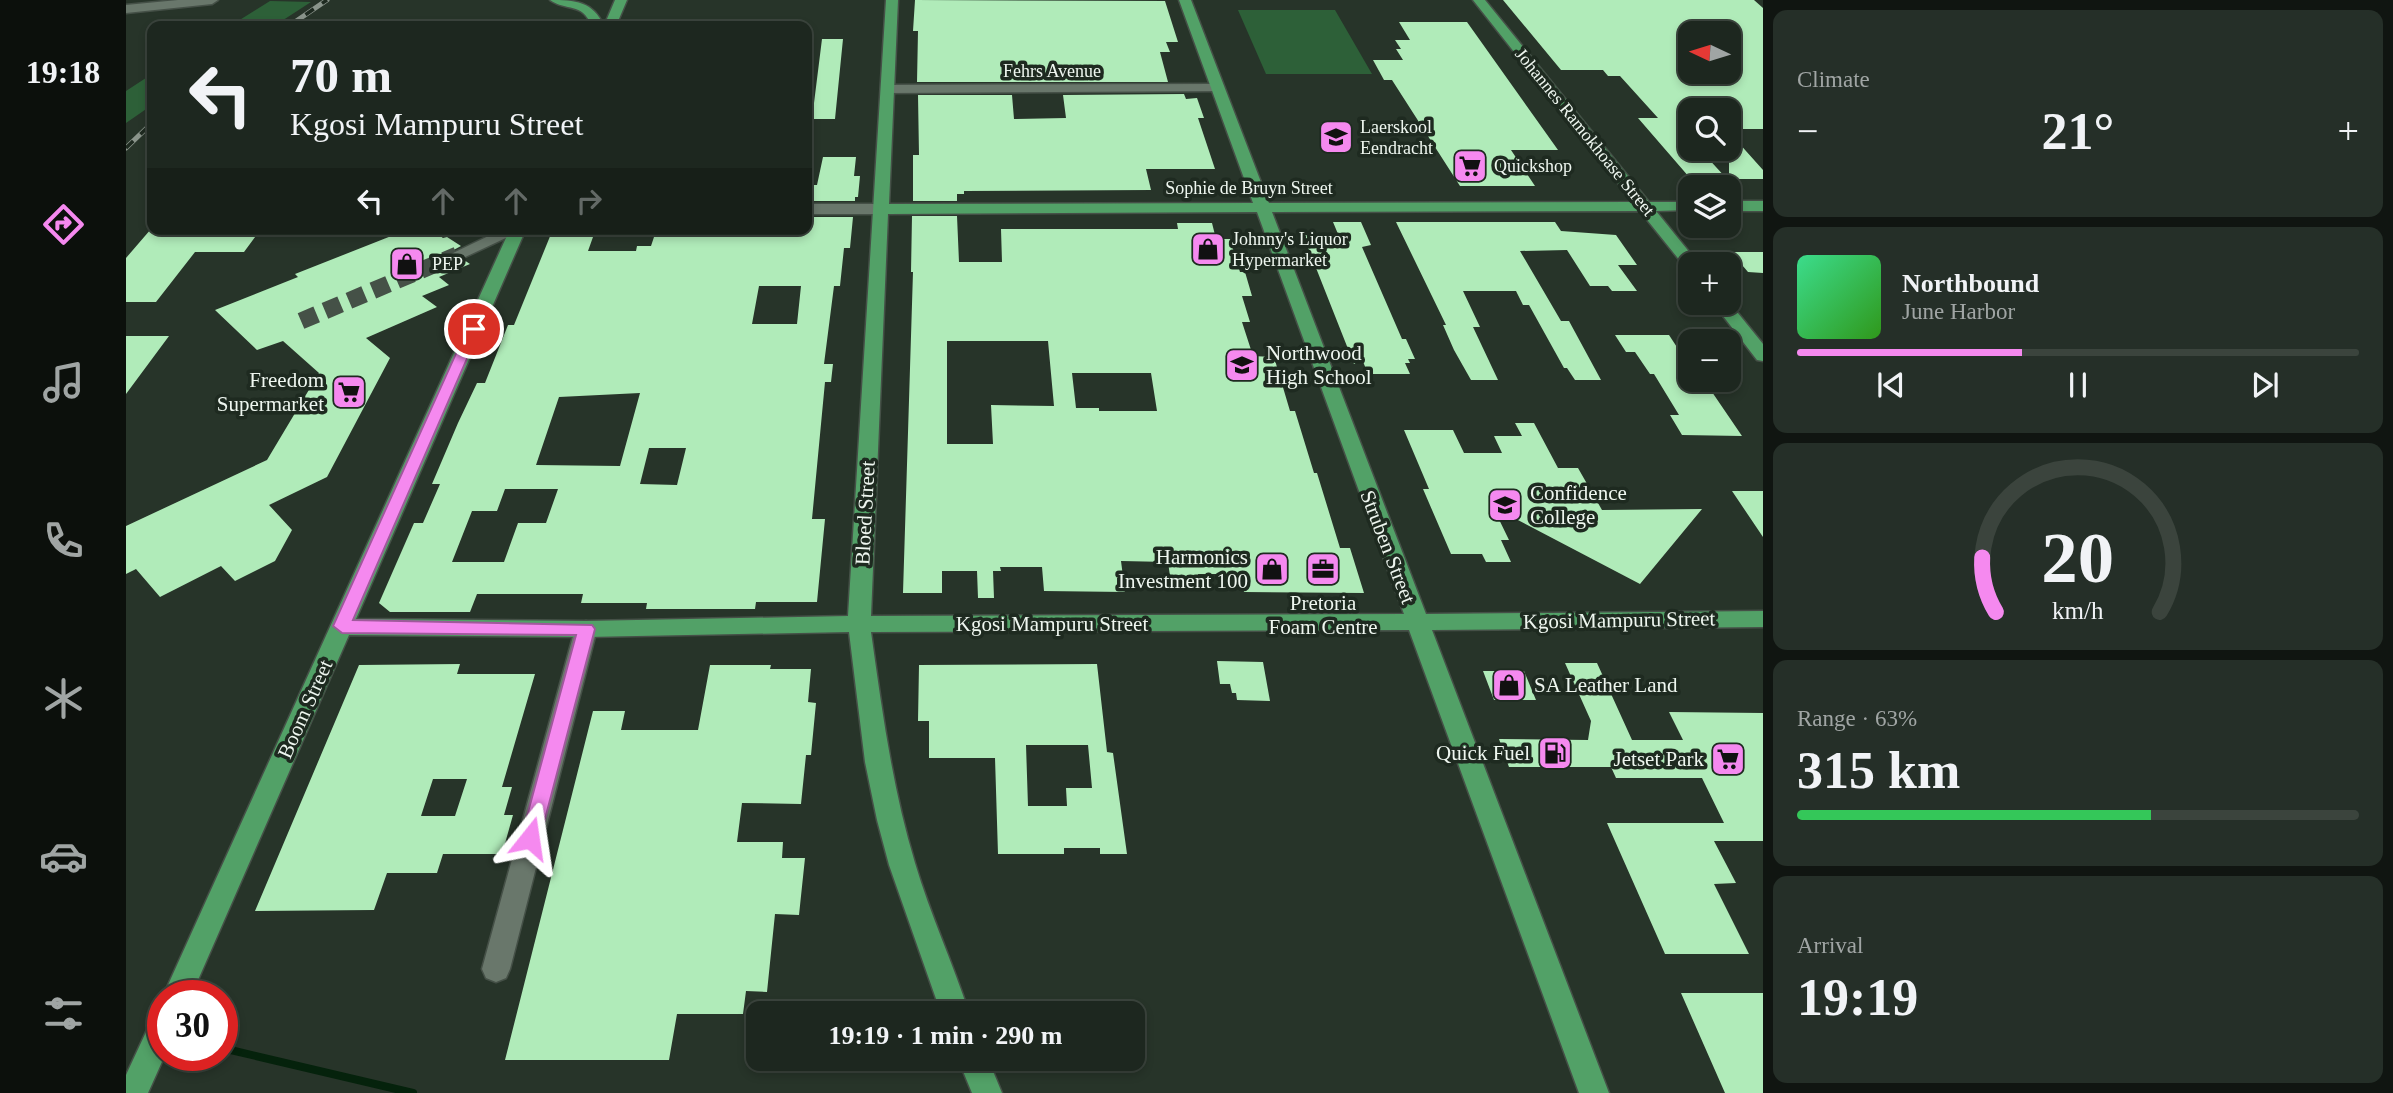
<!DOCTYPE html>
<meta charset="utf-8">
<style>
body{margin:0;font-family:Georgia,serif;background:#252f28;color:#f1f3f6;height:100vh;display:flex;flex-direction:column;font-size:26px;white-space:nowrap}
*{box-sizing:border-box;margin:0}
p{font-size:23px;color:#a0a5a4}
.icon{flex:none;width:38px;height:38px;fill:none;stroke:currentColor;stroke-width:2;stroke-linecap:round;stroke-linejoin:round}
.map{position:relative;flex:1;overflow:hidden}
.sheet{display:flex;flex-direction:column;gap:10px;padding:10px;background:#101511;width:630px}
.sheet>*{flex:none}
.hud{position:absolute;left:21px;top:21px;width:665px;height:214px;border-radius:14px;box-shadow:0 4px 10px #0003,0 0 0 2px #3b443d;background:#1d271f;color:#f1f3f6;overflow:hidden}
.needle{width:46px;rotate:274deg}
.tools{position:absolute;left:1552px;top:21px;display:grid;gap:14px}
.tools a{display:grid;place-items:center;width:63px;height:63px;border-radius:14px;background:#1d271f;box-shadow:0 4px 10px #0003,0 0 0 2px #3b443d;font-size:35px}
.speed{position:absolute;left:21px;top:980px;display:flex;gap:14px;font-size:35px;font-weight:700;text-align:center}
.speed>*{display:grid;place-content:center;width:91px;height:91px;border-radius:50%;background:#1d271f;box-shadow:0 4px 10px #0003,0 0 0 2px #3b443d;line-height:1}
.speed .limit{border:10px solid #d22;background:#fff;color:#111}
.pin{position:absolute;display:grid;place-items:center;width:60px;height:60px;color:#fff;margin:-30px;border:4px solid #fff;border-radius:50%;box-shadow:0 2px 7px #0007}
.me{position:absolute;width:77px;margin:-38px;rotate:15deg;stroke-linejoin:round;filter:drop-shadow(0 0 5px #0008)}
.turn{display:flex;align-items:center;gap:24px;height:147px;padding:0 28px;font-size:32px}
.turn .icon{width:91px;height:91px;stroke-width:2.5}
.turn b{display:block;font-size:49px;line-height:60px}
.lanes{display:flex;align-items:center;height:66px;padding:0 28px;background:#0003;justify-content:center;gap:35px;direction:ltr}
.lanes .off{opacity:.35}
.big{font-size:52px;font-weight:700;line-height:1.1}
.sheet .tile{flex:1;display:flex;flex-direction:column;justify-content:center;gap:10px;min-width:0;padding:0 24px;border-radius:14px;background:#252f28}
.sheet .dial{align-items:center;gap:0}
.dial svg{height:182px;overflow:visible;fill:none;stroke:#3b443d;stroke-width:7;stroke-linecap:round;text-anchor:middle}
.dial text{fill:#f1f3f6;stroke:none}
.song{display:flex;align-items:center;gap:21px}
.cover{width:84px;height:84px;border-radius:10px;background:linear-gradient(135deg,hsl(150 70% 55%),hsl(110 70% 35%))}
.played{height:7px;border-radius:4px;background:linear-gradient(90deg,#f589ef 40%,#3b443d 40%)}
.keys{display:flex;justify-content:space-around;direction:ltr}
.heat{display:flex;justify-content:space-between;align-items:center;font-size:38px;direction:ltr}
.charge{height:10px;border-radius:5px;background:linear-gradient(90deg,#34c759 63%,#3b443d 0)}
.trip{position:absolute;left:620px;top:1001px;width:399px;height:70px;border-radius:14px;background:#1d271f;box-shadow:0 4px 10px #0003,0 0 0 2px #3b443d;font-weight:700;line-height:70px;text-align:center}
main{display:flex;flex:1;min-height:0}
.dock{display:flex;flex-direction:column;width:126px;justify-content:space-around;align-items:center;background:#0c100c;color:#a0a5a4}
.dock .icon{width:49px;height:49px}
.dock .selected{color:#f589ef}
.dock b{font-size:32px;color:#f1f3f6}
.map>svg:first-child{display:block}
.green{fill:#2d6038}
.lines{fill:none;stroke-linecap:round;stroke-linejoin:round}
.stream{stroke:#05220c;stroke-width:8}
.building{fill:#b0ebb9;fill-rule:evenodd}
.minor-tunnel{stroke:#455147;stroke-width:17;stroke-dasharray:17 9;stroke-linecap:butt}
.minor-casing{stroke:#455047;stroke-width:3}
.major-casing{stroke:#455047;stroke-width:3}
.minor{fill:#69776b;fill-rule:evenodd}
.major{fill:#52a167;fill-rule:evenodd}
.rail-casing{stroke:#8a948b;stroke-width:5}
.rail{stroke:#1e2a20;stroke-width:3.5;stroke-dasharray:10;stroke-linecap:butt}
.route{fill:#f589ef;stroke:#9f599b;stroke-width:2}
.labels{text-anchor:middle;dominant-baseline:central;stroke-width:7;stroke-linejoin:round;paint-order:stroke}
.far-street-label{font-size:18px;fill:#eef6ef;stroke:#1e2a20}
.far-poi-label{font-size:18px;fill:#eef6ef;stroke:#1e2a20;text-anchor:start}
.poi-label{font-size:21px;fill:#eef6ef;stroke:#1e2a20;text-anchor:end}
.street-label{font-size:21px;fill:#eef6ef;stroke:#1e2a20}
</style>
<main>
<nav class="dock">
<b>19:18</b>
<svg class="icon selected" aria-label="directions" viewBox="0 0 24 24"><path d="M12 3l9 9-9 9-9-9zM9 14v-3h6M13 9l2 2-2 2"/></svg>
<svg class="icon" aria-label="music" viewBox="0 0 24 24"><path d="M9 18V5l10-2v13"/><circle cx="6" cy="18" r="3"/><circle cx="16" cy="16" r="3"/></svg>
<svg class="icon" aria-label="phone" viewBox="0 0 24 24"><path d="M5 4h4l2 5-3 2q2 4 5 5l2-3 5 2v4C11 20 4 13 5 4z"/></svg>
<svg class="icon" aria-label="climate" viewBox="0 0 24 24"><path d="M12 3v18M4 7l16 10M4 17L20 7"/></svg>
<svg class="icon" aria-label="car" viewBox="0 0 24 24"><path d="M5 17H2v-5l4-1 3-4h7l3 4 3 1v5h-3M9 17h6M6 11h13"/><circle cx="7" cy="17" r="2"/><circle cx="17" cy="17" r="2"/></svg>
<svg class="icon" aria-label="filters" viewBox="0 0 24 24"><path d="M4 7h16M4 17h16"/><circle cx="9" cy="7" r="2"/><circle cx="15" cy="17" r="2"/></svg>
</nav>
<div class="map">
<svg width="1637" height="1093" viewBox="0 0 1637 1093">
<rect width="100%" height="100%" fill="#273429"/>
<path class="green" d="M144,1L185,2L148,26H104Z
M1112,10H1209L1246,74H1140Z
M26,74V105L0,123V91Z"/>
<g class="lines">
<path class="stream" d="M96,1048L287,1093"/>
</g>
<path class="building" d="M789,0L1039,1L1052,42H1040L1044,52H1034L1042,82H791L792,31H787Z
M1377,0H1628L1637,8V129H1603V110H1564V149L1579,155L1601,179H1597L1602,185H1570L1512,118H1532L1494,76H1482L1477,70H1435ZM1564,33H1603V72H1564Z
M1273,22H1341L1432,150H1385L1409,186H1334L1266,80H1258L1247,60H1277L1270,49H1275L1269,40H1284Z
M696,39H717L709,119H686Z
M1058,94L1060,99L1071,98L1078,118H1072L1089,169H1020L1025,190L838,191V194H831V201H787V155H793L792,95H886L888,119L940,118L937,95Z
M1603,132L1637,170V179H1603Z
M697,157H730L728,176H734L732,197H729V201H681V185H691Z
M786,216H831L833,262H876L875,229H1052L1051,223H1086L1090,239H1104L1114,272H1119L1126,296H1116L1124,322H1116L1127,356L1148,357L1164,411H1169L1188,473H1191L1214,548H1224L1238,593L1118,592L1114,574H1072L1075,591L1046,590L1042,562L995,561L999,592L918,591L916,567H874L875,571H867L868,598H852L851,571H816V593H777L787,272H785ZM821,341H922L928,406L865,405L867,444H821ZM946,373H1025L1031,411H973V408H950Z
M681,217H727L724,248H718L714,286H708L698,364H707L705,382H699L686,519H699L691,602H630L629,609H520L521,603H455L457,594H351L344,612H264L253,603L288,523H297L314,484H306L332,423L351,383H359L382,325H388L427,229H457L454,237H467L462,251H510L511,246H525L528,237L557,234L558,229H681ZM633,286H675L671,324H626ZM514,393L494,466L410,465L433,397ZM523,448H560L551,485L514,484ZM379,489H432L420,523H392L378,562H326L346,511H371Z
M1207,222H1235L1245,245L1236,247L1276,339H1280L1289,359H1282L1284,363H1279L1284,374H1242L1236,359L1228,364L1177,235L1212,234Z
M1270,222H1429L1435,231L1490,235L1511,265H1492L1511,291H1486L1482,286H1464L1441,250L1394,251L1435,321H1443L1475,380H1449L1441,368H1438L1403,305H1397L1390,291H1337L1354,327H1347L1372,380H1345L1328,350L1317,325H1320Z
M25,229H135L118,252H69L30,302H0V258Z
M283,229H305L317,238L321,237L335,246L322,253V257L330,262L338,260L344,264L313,277L323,285L296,296L311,307L240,338L264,358L201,477L143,505L166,530L149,561L109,581L95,566L34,597L10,569L0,574V526L141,460L193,373L157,341L131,350L89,310L172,277L169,274Z
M1605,252H1637V273L1622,272Z
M1489,335H1543L1564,367V392H1586L1616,436L1556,435L1544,415H1553L1528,374H1524L1509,352H1500Z
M0,336H43L0,394Z
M1389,423H1408L1432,468H1452L1476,510L1576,509L1514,584L1367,507L1383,540H1375L1385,562H1360L1356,554H1325L1297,489H1303L1278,430H1327L1338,453H1376L1368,436H1396Z
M1606,491H1637V537Z
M1091,661L1137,662L1144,701L1111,700L1110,693H1106L1104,684H1094Z
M1439,663H1471L1506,740H1557L1543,712L1637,713V841H1588L1610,883L1588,884L1623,954H1539L1481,823H1598L1576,778H1490L1485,767H1383L1373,739L1462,740L1465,721Z
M334,664L331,674H409L376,787H386L378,815H387L376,854H317L311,873H261L248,910L129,911L233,665ZM307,779H341L329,816H295Z
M971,664L981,752L987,753L1001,854H974V848H938V854H872L869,758H803V721H792L793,665ZM900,745H962L966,788H940L941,806H902Z
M584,665H645L644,669H685L682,702L690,703L685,755H680L675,804L616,803L611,842H657L656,858H679L673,915L649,914L641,992L620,991L617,1014H551L543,1060H379L467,711H499L495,730H572Z
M1357,671H1398L1410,700H1368Z
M1555,993H1637V1093H1599Z"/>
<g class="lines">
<path class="minor-tunnel" d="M175,321L331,255"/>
<g class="minor-casing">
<path id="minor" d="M52,0H92L86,4L0,13V5Z
M1090,84L1095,85V91L762,93L755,89L762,85Z
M681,204H757L765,209L757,214H681Z
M377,229H399L337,258L331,260L323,255Z
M460,621L468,623L471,629L384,969L380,978L370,982L360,978L356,969L449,629L452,623Z"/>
</g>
<g class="major-casing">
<path id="major" d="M424,0C449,0 467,1 478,26L489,0H501L490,26H466C455,1 441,12 424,0Z
M760,0H772L763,204L1127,203L1053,0H1065L1143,203L1507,202L1347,0H1359L1523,202H1564V210L1530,211L1573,264H1564V269L1559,267L1514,211L1146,212L1300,614L1637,611V627L1306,630L1483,1093H1453L1283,630L745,632C756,710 766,787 789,863C804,914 827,963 843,1013H815L763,865L751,820L739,762L723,632L460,637L223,635L65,996H37L384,229H400L230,619L460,621L722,616ZM1131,212L1278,614L745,616L762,214Z
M1603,201H1637V211H1603Z
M1603,302L1637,344V361L1631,360L1587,303Z
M37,1013V1055H39L22,1093H0V1075L27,1017Z
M832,1059H862L876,1093H846Z"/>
</g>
<use href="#minor" class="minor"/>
<use href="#major" class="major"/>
<g class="rail-casing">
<path id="rail" d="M163,26L201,0
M0,148L26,123"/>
</g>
<use href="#rail" class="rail"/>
</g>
<path class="route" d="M348,325L354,329L227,620L466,625L469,629L414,838L411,844L404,847L397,844L395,838L450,635L216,633L207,626L341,329Z"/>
<defs>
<g id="school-square" transform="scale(1.75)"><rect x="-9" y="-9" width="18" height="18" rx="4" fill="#f589ef" stroke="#1e2a20"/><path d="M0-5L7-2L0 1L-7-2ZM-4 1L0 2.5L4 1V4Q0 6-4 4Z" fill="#111"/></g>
<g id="supermarket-square" transform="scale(1.75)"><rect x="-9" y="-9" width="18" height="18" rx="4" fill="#f589ef" stroke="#1e2a20"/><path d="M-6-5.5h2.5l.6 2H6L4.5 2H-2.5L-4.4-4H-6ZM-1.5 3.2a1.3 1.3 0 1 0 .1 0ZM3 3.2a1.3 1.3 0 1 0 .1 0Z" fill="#111"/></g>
<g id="shop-square" transform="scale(1.75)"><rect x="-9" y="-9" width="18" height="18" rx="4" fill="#f589ef" stroke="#1e2a20"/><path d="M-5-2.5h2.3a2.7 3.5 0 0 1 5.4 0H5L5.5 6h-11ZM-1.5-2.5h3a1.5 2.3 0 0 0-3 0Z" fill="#111"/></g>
<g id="university-square" transform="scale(1.75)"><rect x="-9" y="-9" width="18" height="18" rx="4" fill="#f589ef" stroke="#1e2a20"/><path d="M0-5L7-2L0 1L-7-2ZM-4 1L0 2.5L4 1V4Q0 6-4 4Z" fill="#111"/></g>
<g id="office-square" transform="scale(1.75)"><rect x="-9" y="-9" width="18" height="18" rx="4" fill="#f589ef" stroke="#1e2a20"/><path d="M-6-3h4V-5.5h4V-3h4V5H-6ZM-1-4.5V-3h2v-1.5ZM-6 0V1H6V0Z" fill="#111"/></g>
<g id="fuel-square" transform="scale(1.75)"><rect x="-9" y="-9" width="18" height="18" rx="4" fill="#f589ef" stroke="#1e2a20"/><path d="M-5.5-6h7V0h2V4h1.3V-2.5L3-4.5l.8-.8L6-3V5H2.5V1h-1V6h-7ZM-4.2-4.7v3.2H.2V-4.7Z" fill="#111"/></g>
</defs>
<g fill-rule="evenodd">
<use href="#school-square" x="1210" y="137"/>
<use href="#supermarket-square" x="1344" y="166"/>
<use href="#shop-square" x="1082" y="249"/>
<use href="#shop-square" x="281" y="264"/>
<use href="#school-square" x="1116" y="365"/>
<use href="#supermarket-square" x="223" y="392"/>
<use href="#university-square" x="1379" y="505"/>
<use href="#shop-square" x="1146" y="569"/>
<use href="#office-square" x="1197" y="569"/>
<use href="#shop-square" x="1383" y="685"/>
<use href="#fuel-square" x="1429" y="753"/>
<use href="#supermarket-square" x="1602" y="759"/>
</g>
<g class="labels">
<g class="far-street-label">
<text x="926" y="71">Fehrs Avenue</text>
<text transform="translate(1459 132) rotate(51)">Johannes Ramokhoase Street</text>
<text x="1123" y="188">Sophie de Bruyn Street</text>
</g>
<g class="far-poi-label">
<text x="1234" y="127">Laerskool<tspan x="1234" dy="21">Eendracht</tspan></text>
<text x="1368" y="166">Quickshop</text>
<text x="1106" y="239">Johnny's Liquor<tspan x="1106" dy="21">Hypermarket</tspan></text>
<text x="306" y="264">PEP</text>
</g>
<g class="poi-label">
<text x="1140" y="353" text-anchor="start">Northwood<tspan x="1140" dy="24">High School</tspan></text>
<text x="198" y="380">Freedom<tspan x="198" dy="24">Supermarket</tspan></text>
<text x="1404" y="493" text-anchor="start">Confidence<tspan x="1404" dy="24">College</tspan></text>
<text x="1122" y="557">Harmonics<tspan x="1122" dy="24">Investment 100</tspan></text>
<text x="1197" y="603" text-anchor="middle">Pretoria<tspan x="1197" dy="24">Foam Centre</tspan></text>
<text x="1408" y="685" text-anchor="start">SA Leather Land</text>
<text x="1404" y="753">Quick Fuel</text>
<text x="1578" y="759">Jetset Park</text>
</g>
<g class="street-label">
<text transform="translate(739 513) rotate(-87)">Bloed Street</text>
<text transform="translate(1262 547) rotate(69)">Struben Street</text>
<text transform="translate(1493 620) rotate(-1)">Kgosi Mampuru Street</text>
<text x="926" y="624">Kgosi Mampuru Street</text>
<text transform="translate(179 709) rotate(-66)">Boom Street</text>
</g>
</g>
</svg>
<div class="tools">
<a><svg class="needle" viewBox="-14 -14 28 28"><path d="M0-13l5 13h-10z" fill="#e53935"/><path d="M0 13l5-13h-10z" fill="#a0a5a4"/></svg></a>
<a><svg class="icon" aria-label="search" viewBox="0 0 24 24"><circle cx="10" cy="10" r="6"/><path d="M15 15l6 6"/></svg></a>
<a><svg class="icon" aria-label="layers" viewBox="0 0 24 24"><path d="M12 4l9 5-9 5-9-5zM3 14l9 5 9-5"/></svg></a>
<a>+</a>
<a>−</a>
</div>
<div class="speed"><div class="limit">30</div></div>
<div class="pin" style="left:348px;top:329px;background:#d93025"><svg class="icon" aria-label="arrive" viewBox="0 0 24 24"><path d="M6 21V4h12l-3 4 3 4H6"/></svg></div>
<svg class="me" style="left:404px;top:838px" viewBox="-20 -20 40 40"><path d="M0-17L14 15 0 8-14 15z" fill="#f589ef" stroke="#fff" stroke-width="4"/></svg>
<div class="trip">19:19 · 1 min · 290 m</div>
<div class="hud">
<div class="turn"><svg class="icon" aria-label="left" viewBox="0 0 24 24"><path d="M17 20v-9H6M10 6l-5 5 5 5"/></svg><div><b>70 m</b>Kgosi Mampuru Street</div></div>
<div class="lanes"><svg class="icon" aria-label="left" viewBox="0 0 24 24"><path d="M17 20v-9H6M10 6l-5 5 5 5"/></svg><svg class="icon off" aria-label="ahead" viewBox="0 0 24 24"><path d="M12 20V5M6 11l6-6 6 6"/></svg><svg class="icon off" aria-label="ahead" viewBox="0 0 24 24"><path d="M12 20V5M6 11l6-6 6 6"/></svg><svg class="icon off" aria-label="right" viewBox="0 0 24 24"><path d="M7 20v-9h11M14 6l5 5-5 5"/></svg></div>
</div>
</div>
<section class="sheet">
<div class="tile"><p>Climate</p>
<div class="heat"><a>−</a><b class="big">21°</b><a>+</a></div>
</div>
<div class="tile">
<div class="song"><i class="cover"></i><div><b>Northbound</b><p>June Harbor</p></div></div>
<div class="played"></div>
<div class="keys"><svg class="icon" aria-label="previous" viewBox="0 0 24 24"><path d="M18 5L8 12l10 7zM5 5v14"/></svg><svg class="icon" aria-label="pause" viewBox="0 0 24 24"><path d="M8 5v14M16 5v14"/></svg><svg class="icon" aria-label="next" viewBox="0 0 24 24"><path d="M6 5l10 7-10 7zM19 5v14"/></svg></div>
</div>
<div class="tile dial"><svg viewBox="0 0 100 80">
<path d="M14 69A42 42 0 1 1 86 69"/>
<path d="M14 69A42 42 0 0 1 8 45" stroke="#f589ef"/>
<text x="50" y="56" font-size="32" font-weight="700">20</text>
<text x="50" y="72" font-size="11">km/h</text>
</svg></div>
<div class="tile"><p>Range · 63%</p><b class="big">315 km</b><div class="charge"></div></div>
<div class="tile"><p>Arrival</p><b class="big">19:19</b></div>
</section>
</main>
